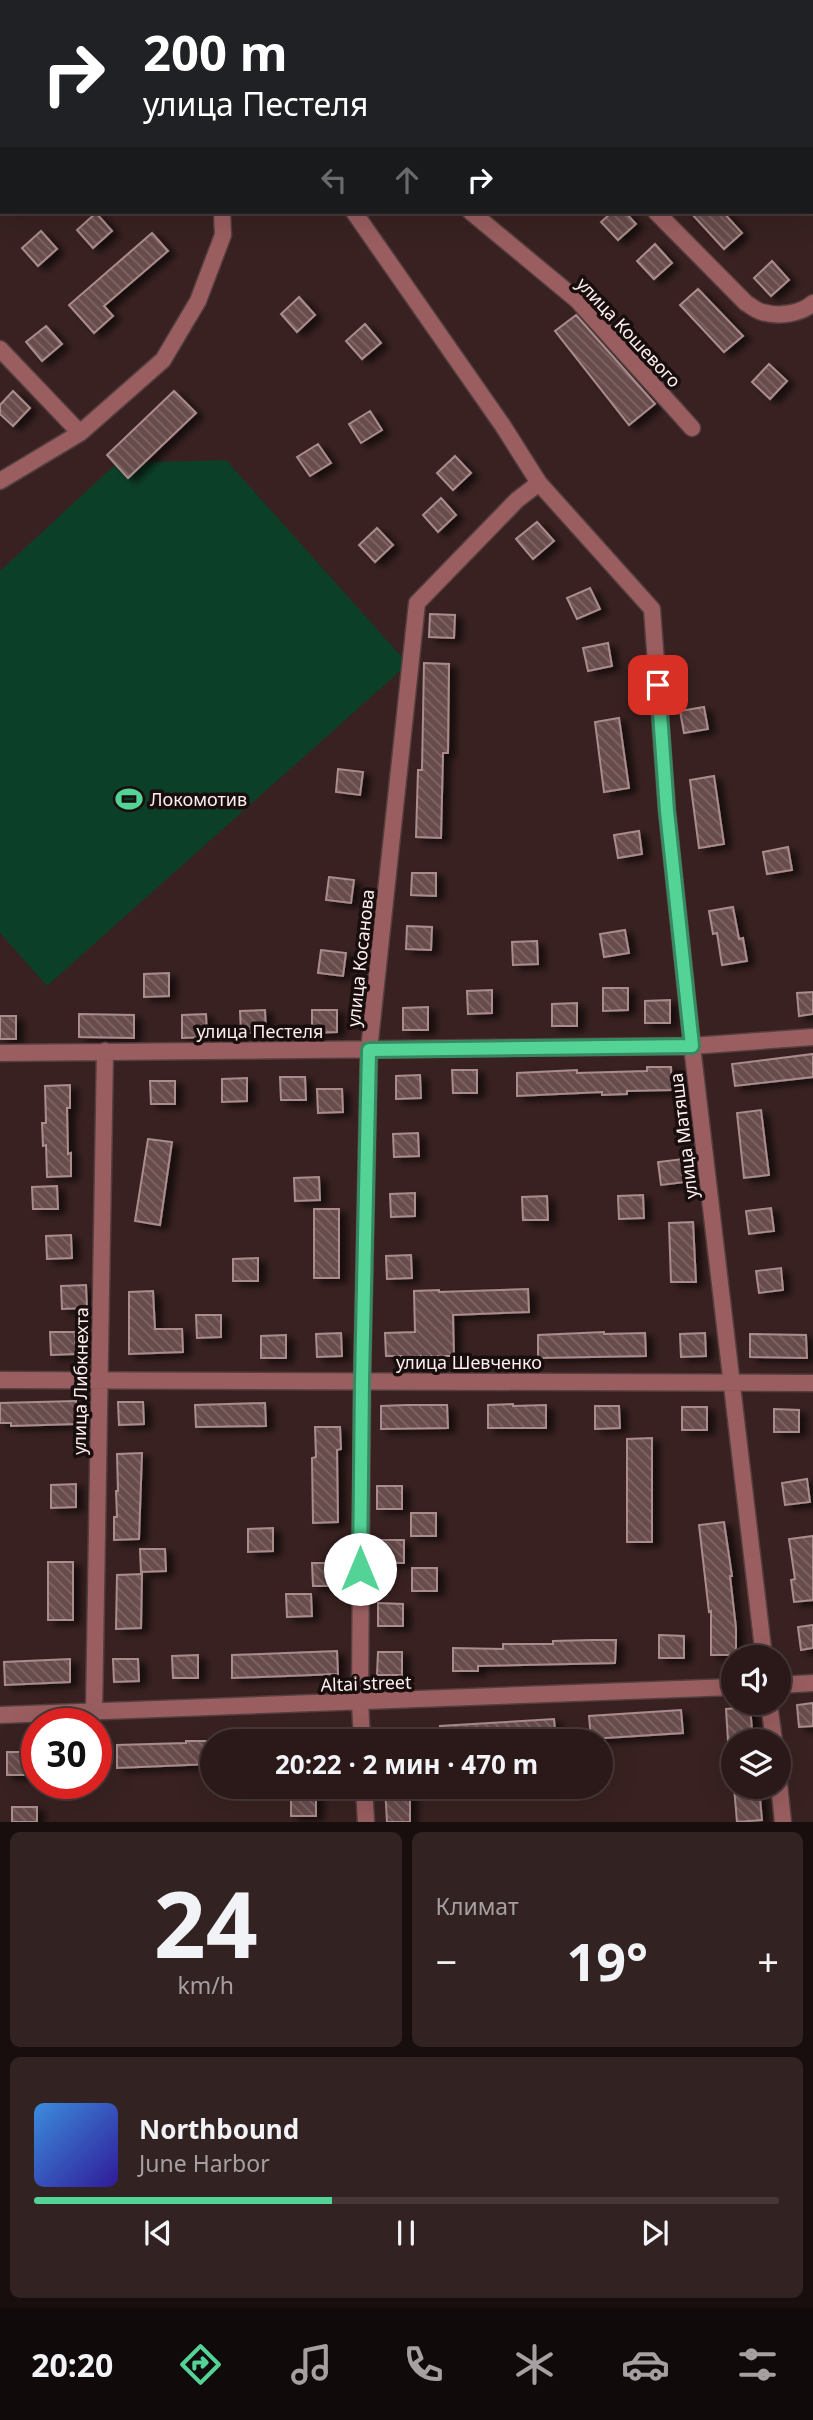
<!DOCTYPE html>
<html lang="ru">
<meta charset="utf-8">
<style>
body{margin:0;font-family:"Noto Sans",sans-serif;background:#322;color:#f1f3f6;height:100vh;display:flex;flex-direction:column;font-size:26px;white-space:nowrap}
*{box-sizing:border-box;margin:0}
p{font-size:23px;color:#a6a0a2}
.icon{flex:none;width:38px;height:38px;fill:none;stroke:currentColor;stroke-width:2;stroke-linecap:round;stroke-linejoin:round}
.map{position:relative;height:1822px;overflow:hidden}
.panel{display:flex;flex-direction:column;gap:10px;padding:10px;background:#180e0e;flex:1}
.panel>*{flex:none}
.hud{position:absolute;left:0px;top:0px;width:814px;height:214px;box-shadow:0 7px 28px #0002,0 0 0 2px #473838;background:#202124;color:#fff;overflow:hidden}
.controls{position:absolute;left:721px;top:1645px;display:grid;gap:14px}
.controls a{display:grid;place-items:center;width:70px;height:70px;border-radius:50%;background:#2b1919;box-shadow:0 7px 28px #0002,0 0 0 2px #473838;font-size:35px}
.speed{position:absolute;left:21px;top:1708px;display:flex;gap:14px;font-size:35px;font-weight:700;text-align:center}
.speed>*{display:grid;place-content:center;width:91px;height:91px;border-radius:50%;background:#2b1919;box-shadow:0 7px 28px #0002,0 0 0 2px #473838;line-height:1}
.speed .limit{border:10px solid #d22;background:#fff;color:#111}
.pin{position:absolute;display:grid;place-items:center;width:60px;height:60px;color:#fff;margin:-30px;border-radius:14px;box-shadow:0 4px 10px #0006}
.me{position:absolute;width:77px;margin:-38px;rotate:0deg;stroke-linejoin:round;filter:drop-shadow(0 0 5px #0008)}
.turn{display:flex;align-items:center;gap:24px;height:147px;padding:0 28px;font-size:32px}
.turn .icon{width:91px;height:91px;stroke-width:2.5}
.turn b{display:block;font-size:49px;line-height:60px}
.lanes{display:flex;align-items:center;height:66px;padding:0 28px;background:#0003;justify-content:center;gap:35px;direction:ltr}
.lanes .off{opacity:.35}
.big{font-size:52px;font-weight:700;line-height:1.1}
.panel .tile{flex:1;display:flex;flex-direction:column;justify-content:center;gap:10px;min-width:0;padding:0 24px;border-radius:10px;background:#322}
.panel .dial{align-items:center;gap:0}
.dial b{font-size:91px;line-height:1}
.song{display:flex;align-items:center;gap:21px}
.cover{width:84px;height:84px;border-radius:10px;background:linear-gradient(135deg,hsl(210 70% 55%),hsl(250 70% 35%))}
.played{height:7px;border-radius:4px;background:linear-gradient(90deg,#54d396 40%,#473838 40%)}
.keys{display:flex;justify-content:space-around;direction:ltr}
.heat{display:flex;justify-content:space-between;align-items:center;font-size:38px;direction:ltr}
.panel .tiles{flex:1;display:grid;gap:10px;grid-template-columns:1fr 1fr}
.tile:last-child{grid-column:span 2}
.trip{position:absolute;left:200px;top:1729px;width:413px;height:70px;border-radius:35px;background:#2b1919;box-shadow:0 7px 28px #0002,0 0 0 2px #473838;font-weight:700;line-height:70px;text-align:center}
.dock{display:flex;height:112px;justify-content:space-around;align-items:center;background:#110a0a;color:#a6a0a2}
.dock .icon{width:49px;height:49px}
.dock .on{color:#54d396}
.dock b{font-size:32px;color:#f1f3f6}
.map>svg:first-child{display:block}
.garden{fill:#0c3f28}
.building{fill:url(#building-back-hatch);stroke:#ab8c8c;stroke-width:2;filter:url(#shadow)}
.lines{fill:none;stroke-linecap:round;stroke-linejoin:round}
.minor-casing{stroke:#543e3e;stroke-width:19}
.primary-casing{stroke:#543e3e;stroke-width:21}
.minor{stroke:#9a5e60;stroke-width:16}
.primary{stroke:#fd9b9d;stroke-width:18}
.route-casing{stroke:#378962;stroke-width:18}
.route{stroke:#54d396;stroke-width:12}
.labels{text-anchor:middle;dominant-baseline:central;stroke-width:7;stroke-linejoin:round;paint-order:stroke}
.street-label{font-size:18px;fill:#fdefee;stroke:#190e0e}
.poi-label{font-size:18px;fill:#fdefee;stroke:#190e0e;text-anchor:start}
</style>
<div class="map">
<svg width="813" height="1822" viewBox="0 0 813 1822">
<defs>
<pattern id="building-back-hatch" width="6" height="6" patternUnits="userSpaceOnUse" patternTransform="scale(1.75)"><rect width="6" height="6" fill="#684c4c"/><path d="M-1 5l2 2M0 0l6 6M5-1l2 2" fill="none" stroke="#7e6666"/></pattern>
<filter id="shadow"><feDropShadow dx="7" dy="4" stdDeviation="3.5" flood-color="#0009"/></filter>
</defs>
<rect width="100%" height="100%" fill="#392121"/>
<path class="garden" d="M226,460L408,664L47,986L0,933V571L117,463Z"/>
<path class="building" d="M612,212H625L636,224L618,240L601,222Z
M690,212H723L742,233L724,249Z
M96,213L112,231L93,248L77,230Z
M41,231L57,249L38,266L22,248Z
M152,233L168,251L104,306L113,316L94,333L69,305Z
M655,244L672,263L654,279L637,261Z
M772,261L789,280L771,296L754,278Z
M698,289L743,336L724,352L680,305Z
M299,297L315,315L297,332L281,314Z
M576,315L655,404L629,425L555,331Z
M365,324L381,343L362,359L346,341Z
M46,326L62,344L42,361L26,342Z
M769,364L787,381L770,399L752,382Z
M13,391L30,408L13,426L0,414V405Z
M174,391L196,413L128,478L107,455Z
M370,411L382,430L361,443L349,424Z
M318,444L331,463L310,476L297,457Z
M455,456L471,473L453,490L437,473Z
M441,498L456,515L438,532L423,515Z
M537,522L554,541L533,559L516,539Z
M377,528L393,545L375,562L359,545Z
M590,588L600,609L577,619L567,598Z
M430,614L455,615L454,638L429,637Z
M608,643L612,666L588,671L583,648Z
M424,663L449,664L448,753H443L441,838L416,837L418,770H422Z
M704,707L708,729L684,733L680,711Z
M619,718L629,788L604,792L595,722Z
M338,769L363,772L360,795L336,792Z
M714,776L724,844L699,848L690,780Z
M639,831L642,854L618,858L614,835Z
M788,847L792,870L767,874L763,852Z
M412,873H436V896L411,895Z
M329,877L354,880L351,903L326,900Z
M733,907L739,939L743,938L747,961L722,965L717,933L713,934L709,911Z
M407,926L432,927L431,950L406,949Z
M625,930L629,953L604,957L600,934Z
M537,941L538,964L513,965L512,942Z
M321,950L346,953L343,976L318,973Z
M169,973V996L144,997V974Z
M603,988H628V1010L603,1011Z
M492,990V1013L468,1014L467,991Z
M813,992V1014L799,1016L797,993Z
M670,1000V1023H645V1001Z
M577,1003V1026H552V1004Z
M428,1007V1030H403V1008Z
M265,1010L266,1033H241L240,1011Z
M312,1010H337V1032L312,1033Z
M79,1014L134,1015V1038L79,1037Z
M206,1014L207,1037L182,1038V1015Z
M0,1016H16V1039H0Z
M813,1054V1077L735,1086L732,1064Z
M647,1067H671L672,1090L627,1091V1094L602,1095V1092L517,1096V1073L577,1070V1073L647,1071Z
M452,1070H477V1093H453Z
M420,1075L421,1098L396,1099V1076Z
M280,1077H305L306,1100H281Z
M247,1078V1101L222,1102V1079Z
M150,1081H175V1104H151Z
M70,1085V1108H67L68,1154L71,1153V1176L47,1177L46,1145L43,1146L42,1123H46L45,1086Z
M317,1089H342L343,1112L318,1113Z
M761,1110L769,1175L744,1178L737,1113Z
M418,1133L419,1156L394,1157L393,1134Z
M148,1139L172,1142L160,1225L135,1221Z
M683,1159L686,1182L661,1185L658,1162Z
M319,1177L320,1200L295,1201L294,1178Z
M57,1186L58,1209H33L32,1187Z
M415,1193V1216L391,1217L390,1194Z
M643,1195L644,1218L619,1219L618,1196Z
M547,1196L548,1220H523L522,1197Z
M771,1208L774,1231L749,1234L746,1211Z
M314,1209H339V1278H314Z
M693,1222L696,1282H671L669,1223Z
M71,1235L72,1258L47,1259L46,1236Z
M411,1255L412,1278L387,1279L386,1256Z
M258,1258V1281H233V1259Z
M781,1268L783,1290L759,1293L756,1271Z
M86,1285L87,1308L62,1309L61,1286Z
M528,1289L529,1312L453,1315L454,1356H386L385,1333L415,1332L414,1291L439,1290V1292Z
M153,1291L155,1329H182L183,1352L129,1354V1292Z
M196,1315H221V1337L197,1338Z
M50,1332H75L76,1354L51,1355Z
M604,1332V1334L645,1333L646,1356L538,1358V1335Z
M341,1333L342,1356L317,1357L316,1334Z
M705,1333L706,1356L681,1357L680,1334Z
M750,1334L806,1335L807,1358L750,1357Z
M286,1335V1358H261V1336Z
M76,1401L77,1424L11,1426V1423H0V1403Z
M118,1402H143L144,1424L119,1425Z
M265,1403L266,1426L196,1427L195,1405Z
M513,1404V1406L546,1405V1428H488V1405Z
M406,1405H447L448,1428L381,1429V1406Z
M595,1406H619L620,1428L595,1429Z
M682,1407H707V1430H682Z
M774,1409L799,1410V1432H774Z
M315,1427H340L341,1449L337,1450L338,1522L313,1523L312,1458L316,1457Z
M652,1438V1542H627V1439Z
M142,1453L139,1539L114,1540V1517H117L116,1491H118L117,1454Z
M807,1479L810,1502L785,1505L782,1483Z
M76,1484V1507L51,1508V1485Z
M377,1486H402V1509H377Z
M411,1513H436V1536H411Z
M724,1522L732,1576H730L736,1628V1655H711V1611L709,1612L699,1525Z
M273,1528V1551L248,1552V1529Z
M813,1536V1600L794,1602L791,1580L795,1579L789,1539Z
M379,1540H404V1563H379Z
M140,1549H165L166,1571L141,1572Z
M48,1562H73V1620H48Z
M312,1563H337L338,1586H313Z
M412,1568H437V1591H412Z
M142,1574L141,1628L116,1629L117,1575Z
M286,1594H311L312,1616L287,1617Z
M378,1603L403,1604V1626H378Z
M813,1625V1648L801,1650L798,1627Z
M659,1635L684,1636V1658H659Z
M591,1640H616L615,1663L478,1666V1671H453V1648L503,1649V1644H553V1641Z
M337,1651L338,1674L232,1678V1655Z
M378,1652H402V1675H377Z
M198,1655V1678H173L172,1656Z
M70,1659V1682L5,1685L4,1662Z
M113,1659H138L139,1681L114,1682Z
M813,1703V1726L799,1727L797,1705Z
M750,1707L753,1741H728L726,1709Z
M681,1710L683,1733L591,1739L589,1716Z
M554,1719L556,1741H441L440,1726Z
M186,1741H211V1764L117,1768V1745L186,1743Z
M7,1752H32V1775H7Z
M385,1787H410V1822H387Z
M734,1787H759L762,1820L737,1822Z
M291,1793H316V1816H291Z
M12,1807H37V1822H12Z"/>
<g class="lines">
<g class="minor-casing">
<path id="minor" d="M204,0L205,2
M296,0L298,2
M130,2L133,0
M354,212L503,426L539,483L652,609L667,811L692,1046L764,1657
M471,212L577,300L692,428
M656,212L746,303C751,306 757,311 762,312C778,317 801,314 813,303
M0,349L80,433
M0,481L80,433L163,360L198,301L223,235L222,212
M0,1053L692,1046L813,1037
M0,1380L813,1383
M779,1685L813,1683
M769,1703L774,1741
M94,1712L105,1051
M0,1715L733,1687
M362,1741L360,1702L362,1382L369,1050L417,603L517,500L539,483
M779,1784L783,1822
M364,1787L366,1822"/>
</g>
<g class="primary-casing">
<path id="primary" d="M0,10L2,8"/>
</g>
<use href="#minor" class="minor"/>
<use href="#primary" class="primary"/>
</g>
<g class="lines">
<g class="route-casing">
<path id="route" d="M360,1569L362,1382L369,1050L692,1046L667,811L658,685"/>
</g>
<use href="#route" class="route"/>
</g>
<defs>
<g id="stadium-bare" transform="scale(2.1)"><path d="M0-5a6.5 5 0 1 0 0 10a6.5 5 0 1 0 0-10ZM-3.5-1.8h7v3.6h-7Z" fill="#54d396" stroke="#190e0e" stroke-width="2.5" paint-order="stroke"/></g>
</defs>
<g fill-rule="evenodd">
<use href="#stadium-bare" x="129" y="799"/>
</g>
<g class="labels">
<g class="street-label">
<text transform="translate(629 332) rotate(47)">улица Кошевого</text>
<text transform="translate(360 958) rotate(-84)">улица Косанова</text>
<text x="260" y="1031">улица Пестеля</text>
<text transform="translate(683 1136) rotate(-97)">улица Матяша</text>
<text x="469" y="1362">улица Шевченко</text>
<text transform="translate(80 1381) rotate(-89)">улица Либкнехта</text>
<text transform="translate(366 1683) rotate(-2)">Altai street</text>
</g>
<g class="poi-label">
<text x="150" y="799">Локомотив</text>
</g>
</g>
</svg>
<div class="controls">
<a><svg class="icon" aria-label="sound" viewBox="0 0 24 24"><path d="M4 9h4l5-4v14l-5-4H4zM17 9q2 3 0 6"/></svg></a>
<a><svg class="icon" aria-label="layers" viewBox="0 0 24 24"><path d="M12 4l9 5-9 5-9-5zM3 14l9 5 9-5"/></svg></a>
</div>
<div class="speed"><div class="limit">30</div></div>
<div class="pin" style="left:658px;top:685px;background:#d93025"><svg class="icon" aria-label="arrive" viewBox="0 0 24 24"><path d="M6 21V4h12l-3 4 3 4H6"/></svg></div>
<svg class="me" style="left:360px;top:1569px" viewBox="-20 -20 40 40"><circle r="19" fill="#fff"/><path d="M0-13L10 11 0 6-10 11z" fill="#54d396"/></svg>
<div class="trip">20:22 · 2 мин · 470 m</div>
<div class="hud">
<div class="turn"><svg class="icon" aria-label="right" viewBox="0 0 24 24"><path d="M7 20v-9h11M14 6l5 5-5 5"/></svg><div><b>200 m</b>улица Пестеля</div></div>
<div class="lanes"><svg class="icon off" aria-label="left" viewBox="0 0 24 24"><path d="M17 20v-9H6M10 6l-5 5 5 5"/></svg><svg class="icon off" aria-label="ahead" viewBox="0 0 24 24"><path d="M12 20V5M6 11l6-6 6 6"/></svg><svg class="icon" aria-label="right" viewBox="0 0 24 24"><path d="M7 20v-9h11M14 6l5 5-5 5"/></svg></div>
</div>
</div>
<section class="panel">
<div class="tiles">
<div class="tile dial"><b>24</b><p>km/h</p></div>
<div class="tile"><p>Климат</p>
<div class="heat"><a>−</a><b class="big">19°</b><a>+</a></div>
</div>
<div class="tile">
<div class="song"><i class="cover"></i><div><b>Northbound</b><p>June Harbor</p></div></div>
<div class="played"></div>
<div class="keys"><svg class="icon" aria-label="previous" viewBox="0 0 24 24"><path d="M18 5L8 12l10 7zM5 5v14"/></svg><svg class="icon" aria-label="pause" viewBox="0 0 24 24"><path d="M8 5v14M16 5v14"/></svg><svg class="icon" aria-label="next" viewBox="0 0 24 24"><path d="M6 5l10 7-10 7zM19 5v14"/></svg></div>
</div>
</div>
</section>
<nav class="dock">
<b>20:20</b>
<svg class="icon on" aria-label="directions" viewBox="0 0 24 24"><path d="M12 3l9 9-9 9-9-9zM9 14v-3h6M13 9l2 2-2 2"/></svg>
<svg class="icon" aria-label="music" viewBox="0 0 24 24"><path d="M9 18V5l10-2v13"/><circle cx="6" cy="18" r="3"/><circle cx="16" cy="16" r="3"/></svg>
<svg class="icon" aria-label="phone" viewBox="0 0 24 24"><path d="M5 4h4l2 5-3 2q2 4 5 5l2-3 5 2v4C11 20 4 13 5 4z"/></svg>
<svg class="icon" aria-label="climate" viewBox="0 0 24 24"><path d="M12 3v18M4 7l16 10M4 17L20 7"/></svg>
<svg class="icon" aria-label="car" viewBox="0 0 24 24"><path d="M5 17H2v-5l4-1 3-4h7l3 4 3 1v5h-3M9 17h6M6 11h13"/><circle cx="7" cy="17" r="2"/><circle cx="17" cy="17" r="2"/></svg>
<svg class="icon" aria-label="filters" viewBox="0 0 24 24"><path d="M4 7h16M4 17h16"/><circle cx="9" cy="7" r="2"/><circle cx="15" cy="17" r="2"/></svg>
</nav>
